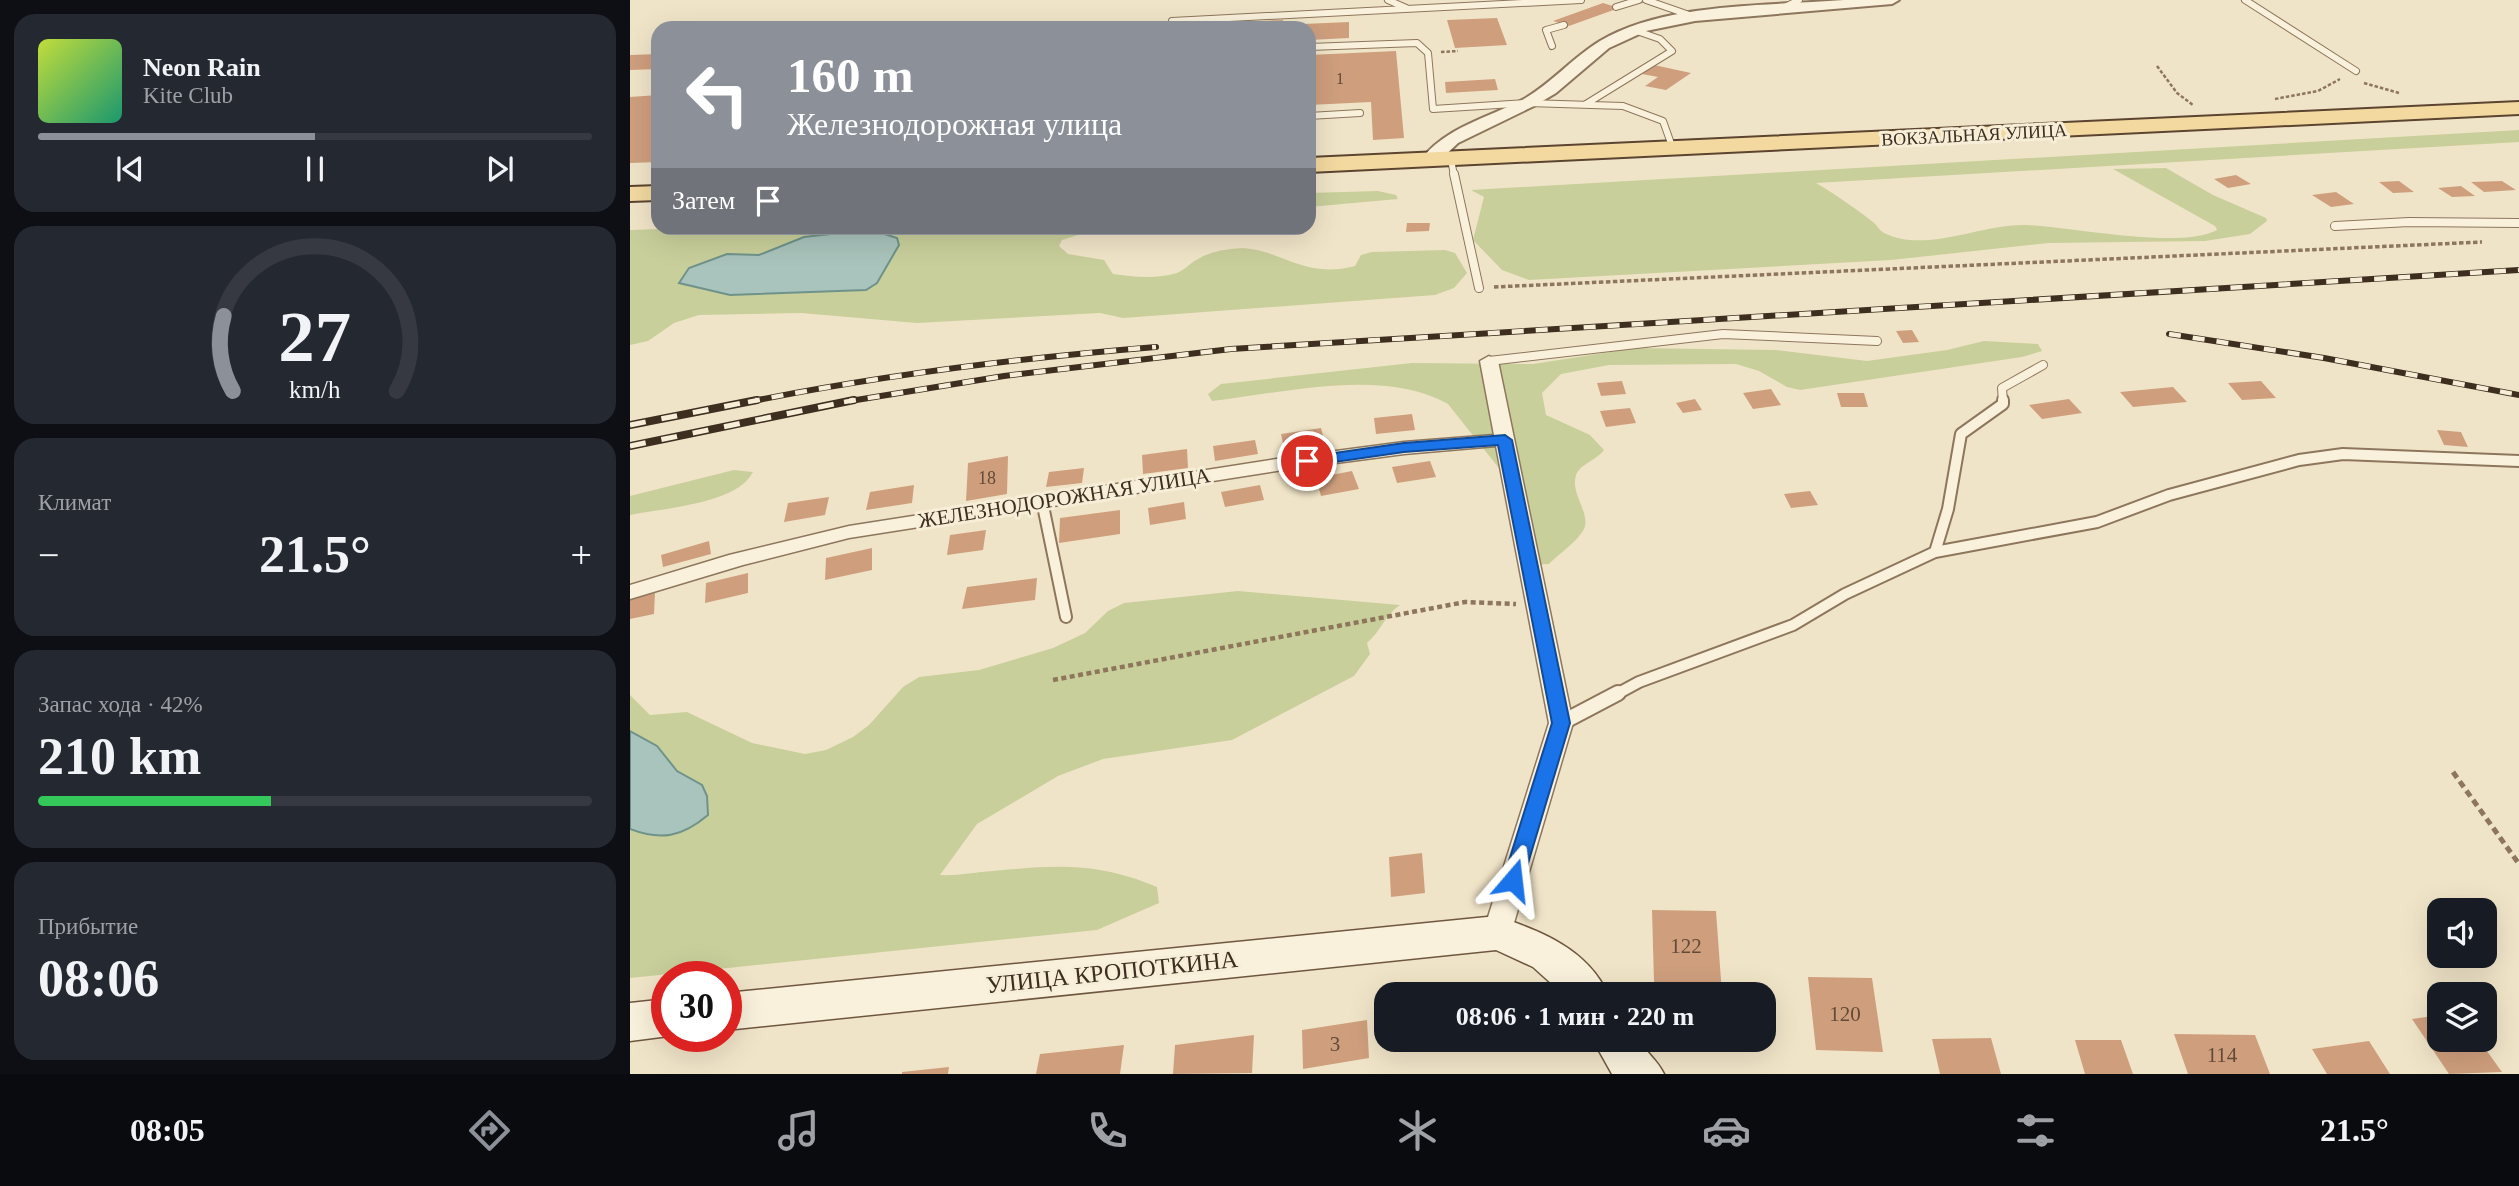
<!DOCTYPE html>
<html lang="ru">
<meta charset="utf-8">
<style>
body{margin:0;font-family:Georgia,serif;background:#242831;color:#f1f3f6;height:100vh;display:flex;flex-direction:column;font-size:26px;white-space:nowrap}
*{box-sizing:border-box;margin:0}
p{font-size:23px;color:#9ea1a6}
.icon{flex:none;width:38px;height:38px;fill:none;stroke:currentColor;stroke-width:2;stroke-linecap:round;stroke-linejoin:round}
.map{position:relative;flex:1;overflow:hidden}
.sheet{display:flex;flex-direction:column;gap:14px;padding:14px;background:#0d0f14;width:630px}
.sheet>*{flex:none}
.guide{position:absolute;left:21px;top:21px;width:665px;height:214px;border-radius:21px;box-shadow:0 7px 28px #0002;background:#8c9099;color:#fff;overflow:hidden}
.controls{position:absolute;left:1797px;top:898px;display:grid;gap:14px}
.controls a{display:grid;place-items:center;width:70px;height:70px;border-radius:14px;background:#171b24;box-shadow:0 7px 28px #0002;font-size:35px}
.speed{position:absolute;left:21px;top:961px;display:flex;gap:14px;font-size:35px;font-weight:700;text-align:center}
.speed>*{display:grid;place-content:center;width:91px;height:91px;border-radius:50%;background:#171b24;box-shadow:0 7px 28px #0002;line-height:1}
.speed .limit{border:10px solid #d22;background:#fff;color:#111}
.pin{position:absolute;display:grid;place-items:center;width:60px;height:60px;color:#fff;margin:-30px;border:4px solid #fff;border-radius:50%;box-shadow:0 2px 7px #0007}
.me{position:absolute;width:77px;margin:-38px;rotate:17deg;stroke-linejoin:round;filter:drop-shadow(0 0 5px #0008)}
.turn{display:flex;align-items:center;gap:24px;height:147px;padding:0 21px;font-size:32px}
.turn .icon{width:91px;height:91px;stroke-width:2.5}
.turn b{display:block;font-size:49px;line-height:60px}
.then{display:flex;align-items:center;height:66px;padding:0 21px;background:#0003;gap:14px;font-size:26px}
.big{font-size:52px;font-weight:700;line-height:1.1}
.sheet .tile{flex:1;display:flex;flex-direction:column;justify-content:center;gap:10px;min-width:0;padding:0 24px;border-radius:21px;background:#242831}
.sheet .dial{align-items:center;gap:0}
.dial svg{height:182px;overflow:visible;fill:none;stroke:#363941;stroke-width:7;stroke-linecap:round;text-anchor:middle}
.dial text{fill:#f1f3f6;stroke:none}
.song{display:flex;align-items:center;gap:21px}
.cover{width:84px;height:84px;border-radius:10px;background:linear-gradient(135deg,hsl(70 70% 55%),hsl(160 70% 35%))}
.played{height:7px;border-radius:4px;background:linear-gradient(90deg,#8c9099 50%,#363941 50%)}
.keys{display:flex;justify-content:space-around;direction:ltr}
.heat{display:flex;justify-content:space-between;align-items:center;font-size:38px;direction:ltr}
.charge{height:10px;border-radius:5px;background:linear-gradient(90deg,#34c759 42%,#363941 0)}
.trip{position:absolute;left:744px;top:982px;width:402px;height:70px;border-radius:21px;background:#171b24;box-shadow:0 7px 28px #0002;font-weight:700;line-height:70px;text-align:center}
.dock{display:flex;height:112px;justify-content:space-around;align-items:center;background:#090b0e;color:#9ea1a6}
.dock .icon{width:49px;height:49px}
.dock .on{color:#8c9099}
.dock b{font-size:32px;color:#f1f3f6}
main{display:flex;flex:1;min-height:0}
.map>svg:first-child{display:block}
.green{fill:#c9cf9b}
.water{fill:#a9c4bc;stroke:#6f938a;stroke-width:2}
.building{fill:#cf9f7d}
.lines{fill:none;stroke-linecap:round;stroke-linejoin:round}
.service-far3-casing{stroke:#8d765c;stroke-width:8}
.service-far2-casing{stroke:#8d765c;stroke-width:10}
.service-far1-casing{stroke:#8d765c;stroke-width:14}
.service-casing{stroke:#8d765c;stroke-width:18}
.minor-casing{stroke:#8d765c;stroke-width:3}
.tertiary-casing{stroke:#8d765c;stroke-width:4}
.secondary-casing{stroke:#6f573f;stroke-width:3}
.primary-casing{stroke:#5b4430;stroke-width:4}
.path-far3{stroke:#8d765c;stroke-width:2.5;stroke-dasharray:3.5 2;stroke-linecap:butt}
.path-far2{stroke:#8d765c;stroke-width:3.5;stroke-dasharray:4.5 2.5;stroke-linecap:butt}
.path-far1{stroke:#8d765c;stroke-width:4.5;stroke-dasharray:5 3.5;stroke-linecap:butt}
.path{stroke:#8d765c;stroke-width:5;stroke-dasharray:7 4.5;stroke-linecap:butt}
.service-far3{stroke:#faf1dc;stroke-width:6}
.service-far2{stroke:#faf1dc;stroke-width:8}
.service-far1{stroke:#faf1dc;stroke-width:10}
.service{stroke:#faf1dc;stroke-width:14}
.minor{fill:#faf1dc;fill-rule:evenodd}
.tertiary{fill:#faf1dc;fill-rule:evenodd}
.secondary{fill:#faf1dc;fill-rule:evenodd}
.primary{fill:#f3d9a0;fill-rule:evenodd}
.rail-far1-casing{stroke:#3d2e20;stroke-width:6}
.rail-casing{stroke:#3d2e20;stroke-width:8}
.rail-far1{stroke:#f7eed8;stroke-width:4.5;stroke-dasharray:12;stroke-linecap:butt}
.rail{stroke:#f7eed8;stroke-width:5;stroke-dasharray:16;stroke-linecap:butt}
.route{fill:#1a73e8;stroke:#114b97;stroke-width:2}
.labels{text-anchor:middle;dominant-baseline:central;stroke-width:6;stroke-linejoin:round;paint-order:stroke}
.far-number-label{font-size:16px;fill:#624a37}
.far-street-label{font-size:18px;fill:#3d2e20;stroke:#f7eed8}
.number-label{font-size:18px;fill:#624a37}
.street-label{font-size:21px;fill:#3d2e20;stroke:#f7eed8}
.near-number-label{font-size:21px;fill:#624a37}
.near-street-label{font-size:24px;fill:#3d2e20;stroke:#f7eed8}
</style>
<main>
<section class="sheet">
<div class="tile">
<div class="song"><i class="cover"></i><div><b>Neon Rain</b><p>Kite Club</p></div></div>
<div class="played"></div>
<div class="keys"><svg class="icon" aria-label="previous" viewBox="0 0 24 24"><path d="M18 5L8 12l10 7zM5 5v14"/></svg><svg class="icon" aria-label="pause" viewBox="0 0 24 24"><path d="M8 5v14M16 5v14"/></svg><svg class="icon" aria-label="next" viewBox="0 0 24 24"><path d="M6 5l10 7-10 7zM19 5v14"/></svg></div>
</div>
<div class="tile dial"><svg viewBox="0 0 100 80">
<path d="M14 69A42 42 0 1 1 86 69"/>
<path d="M14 69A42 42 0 0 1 10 36" stroke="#8c9099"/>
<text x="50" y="56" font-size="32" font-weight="700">27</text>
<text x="50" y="72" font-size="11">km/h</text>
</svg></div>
<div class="tile"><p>Климат</p>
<div class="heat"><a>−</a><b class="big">21.5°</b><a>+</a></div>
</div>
<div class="tile"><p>Запас хода · 42%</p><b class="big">210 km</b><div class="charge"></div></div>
<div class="tile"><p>Прибытие</p><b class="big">08:06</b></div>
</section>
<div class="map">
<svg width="1889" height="1074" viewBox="0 0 1889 1074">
<rect width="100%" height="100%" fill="#f0e4c8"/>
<path class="green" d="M1889,130V142L1186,183C1205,194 1225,208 1243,222C1247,225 1250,231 1254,233C1297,254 1352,223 1396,225C1442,227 1549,250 1587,230L1585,226L1483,169L1536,168L1583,195L1636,218L1637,221L1620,234L1575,241L1419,243L1261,260L899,280L872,270L843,240L854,197L841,190Z
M748,191L766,195L768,199L679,207V193Z
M62,228H470L432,240L429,246L438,254L474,260L483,274C502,277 528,279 547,273C555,270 562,261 570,258C578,253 591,250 601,249C646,243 670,281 725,266L731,255L742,252L815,250L825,253L837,273L824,288L805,295L493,318L470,313L287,323L171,313L69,315L44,323L18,341L0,345V230Z
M1354,341L1408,344L1412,351L1392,357L1170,390L1157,387L1129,371L1106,364L979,365L931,374L912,393L916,415L960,435L974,450C967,460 950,464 946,475C940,494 961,513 954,529C948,541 929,554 919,564L903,565L872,472L818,404C753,367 654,393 582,401L578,394L591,384L782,363L903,364L1006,348L1145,350L1237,361L1317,350Z
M104,470L123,472C107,504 34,508 0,515V496Z
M608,591L770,605C755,615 751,631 737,643L740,654L724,676L602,740L473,759L428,776L347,824L310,875C327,876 346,872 363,871C426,865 467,862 527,887L529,903L467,930L0,978V695L20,715L57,712L122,743L175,754L196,750L223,737L239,725L273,687L289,677L349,670L423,648L455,633L478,611L494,603Z"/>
<path class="water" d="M228,231H245L267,238L269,245L247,283L236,290L100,295L49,283L59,268L97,254L129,255L174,237Z
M0,731L27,746L47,771L72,785L77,796L78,815C52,837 31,841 0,829Z"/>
<path class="building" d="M973,3L989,8L939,26L923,21Z
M867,18L877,45L825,48L817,20Z
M653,20V22L633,23L632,28H580L608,25V22Z
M719,22V38L679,40V28H650V25Z
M766,51L774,138L743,140L741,102L679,105V55Z
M28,54V69L0,70V55Z
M1024,65L1061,73L1036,90L1015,86L1028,77L1012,74Z
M865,79L868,90L816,93L815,82Z
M28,95V162L0,163V97Z
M1606,175L1621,184L1598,188L1584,179Z
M1769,181L1784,192L1763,193L1749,182Z
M1872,181L1886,190L1854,192L1841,182Z
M1831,186L1845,196L1822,197L1808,188Z
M1706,192L1724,204L1701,207L1682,195Z
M777,223H800L799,231L776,232Z
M1282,330L1289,342L1273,343L1266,331Z
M992,381L996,394L971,396L967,383Z
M1631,381L1646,398L1612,400L1598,383Z
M1543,387L1557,402L1503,407L1490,392Z
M1141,389L1151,405L1123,409L1113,393Z
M1207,393H1234L1238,407H1211Z
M1065,399L1072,410L1053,413L1046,403Z
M1439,399L1452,413L1412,419L1399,405Z
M1000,408L1006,423L976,427L970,411Z
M782,414L785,430L746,434L744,418Z
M691,428L696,447L655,453L651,434Z
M1807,430L1831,432L1838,447L1814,445Z
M625,440L628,454L585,461L583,446Z
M557,449L558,468L513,474L512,455Z
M378,456L377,494L336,501L338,463Z
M800,461L806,477L767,483L762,467Z
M454,468L452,483L416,487L419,472Z
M722,471L729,489L691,496L686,478Z
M284,485L282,503L236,510L240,492Z
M630,485L634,500L595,507L591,492Z
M1180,491L1188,505L1161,508L1154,494Z
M199,497L195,515L154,522L158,503Z
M554,502L556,519L520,525L518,508Z
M490,510V534L429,543L430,518Z
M356,530L353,550L317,555L320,535Z
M79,541L81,554L33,567L31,555Z
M242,548V570L195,580L196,558Z
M118,573V593L75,603L76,583Z
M407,578L405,600L332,609L337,587Z
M25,593L24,614L0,619V599Z
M792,853L795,893L761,897L759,857Z
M1022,910L1086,911L1092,994H1034L1024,982Z
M1178,977L1242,978L1253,1052L1186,1050Z
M1810,1015V1040H1849L1872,1072L1819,1074L1782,1019Z
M737,1020L739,1058L673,1069L672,1030Z
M1544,1034L1625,1035L1640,1074H1558Z
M624,1035L622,1073L543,1074L545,1045Z
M1361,1038L1371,1074H1310L1302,1039Z
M796,1040H856L857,1044L797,1052Z
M1445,1040H1491L1503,1074H1455Z
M1739,1041L1760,1074H1697L1682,1049Z
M494,1045L490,1074H406L410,1054Z
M319,1067L318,1074H272V1072Z"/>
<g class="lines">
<g class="service-far3-casing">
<path id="service-far3" d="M758,0L776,8
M1016,0L1065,17
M1615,0L1726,71
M986,7L1009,0
M1151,9L1169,0
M542,21L951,0
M922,46L916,30L934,25
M679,47L787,43L798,53L803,109L898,103L993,106L1033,121L1043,149
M956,104L1042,51L1030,39L1004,30
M679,116L730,113
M821,160L824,175"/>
</g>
<g class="service-far2-casing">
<path id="service-far2" d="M824,174L849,288
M1705,226L1779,222L1889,223
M859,361L1093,334L1247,341
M1373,402L1372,388L1413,365"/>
</g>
<g class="service-far1-casing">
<path id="service-far1" d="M412,501L436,617
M1305,552L1467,522L1539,495L1669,460L1713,454L1889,461
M985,695L1009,682L1163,625L1215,594L1305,552L1318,509L1331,434L1373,404V400"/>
</g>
<g class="service-casing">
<path id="service" d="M931,723L988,693"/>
</g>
<g class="minor-casing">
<path id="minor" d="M859,356L868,361L943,723L881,933L877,941L867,945L857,941L853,933L919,723L866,446L774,454L653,470L219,538L113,565L0,599V585L99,555L219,526L653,458L774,442L864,435L850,361Z"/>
</g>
<g class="tertiary-casing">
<path id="tertiary" d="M1214,0H1269L1262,4L1065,21L1016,31L979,48L926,93L904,106L828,143L805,165H793L790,161C815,127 858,118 894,99C922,83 942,58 970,41C1035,2 1139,6 1214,0Z"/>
</g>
<g class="secondary-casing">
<path id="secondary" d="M867,916C912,932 956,948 978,994H933L903,967L866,950L96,1030V993Z
M37,999L39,1036L0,1041V1003Z
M963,1040H1008C1017,1053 1027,1060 1034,1074H982Z"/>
</g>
<g class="primary-casing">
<path id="primary" d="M1889,102V114L679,172V158Z
M28,186V200L0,201V187Z"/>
</g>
<path class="path-far3" d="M811,52L828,51
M1527,66L1547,93L1563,105
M1734,83L1769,93
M1645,99L1688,91L1710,79"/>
<path class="path-far2" d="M864,287L1852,242"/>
<path class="path-far1" d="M423,680L835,602L886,604"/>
<path class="path" d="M1823,772L1889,864"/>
<use href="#service-far3" class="service-far3"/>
<use href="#service-far2" class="service-far2"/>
<use href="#service-far1" class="service-far1"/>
<use href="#service" class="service"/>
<use href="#minor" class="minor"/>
<use href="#tertiary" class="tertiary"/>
<use href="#secondary" class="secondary"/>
<use href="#primary" class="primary"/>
<g class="rail-far1-casing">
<path id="rail-far1" d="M1539,334L1694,358L1889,395
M118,402C253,375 389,358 526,347
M214,402L374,376L601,349L1889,270"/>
</g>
<g class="rail-casing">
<path id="rail" d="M0,425L127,400
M0,446L224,400"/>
</g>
<use href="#rail-far1" class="rail-far1"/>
<use href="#rail" class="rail"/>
</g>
<path class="route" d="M875,435L882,440L940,723L893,880L890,886H876L873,880L922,723L868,445L774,452L677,466L670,461L677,457L774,443Z"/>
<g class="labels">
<g class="far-number-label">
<text x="710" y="78">1</text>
</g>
<g class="far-street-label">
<text transform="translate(1344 135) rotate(-3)">ВОКЗАЛЬНАЯ УЛИЦА</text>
</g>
<g class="number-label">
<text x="357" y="478">18</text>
</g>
<g class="street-label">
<text transform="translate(434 498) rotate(-9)">ЖЕЛЕЗНОДОРОЖНАЯ УЛИЦА</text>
</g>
<g class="near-number-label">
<text x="1056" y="946">122</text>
<text x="1215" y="1014">120</text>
<text x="705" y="1044">3</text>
<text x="1592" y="1055">114</text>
</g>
<g class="near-street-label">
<text transform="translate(482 972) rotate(-6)">УЛИЦА КРОПОТКИНА</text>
</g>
</g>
</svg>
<div class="controls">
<a><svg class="icon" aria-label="sound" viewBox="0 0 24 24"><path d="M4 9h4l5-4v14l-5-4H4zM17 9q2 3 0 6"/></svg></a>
<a><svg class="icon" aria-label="layers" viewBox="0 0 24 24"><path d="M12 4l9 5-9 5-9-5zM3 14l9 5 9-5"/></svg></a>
</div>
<div class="speed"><div class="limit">30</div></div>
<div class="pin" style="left:677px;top:461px;background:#d93025"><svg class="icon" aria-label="arrive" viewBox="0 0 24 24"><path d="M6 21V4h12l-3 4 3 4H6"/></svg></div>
<svg class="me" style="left:883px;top:880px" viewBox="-20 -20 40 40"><path d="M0-17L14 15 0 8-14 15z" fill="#1a73e8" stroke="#fff" stroke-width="4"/></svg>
<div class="trip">08:06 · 1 мин · 220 m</div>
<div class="guide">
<div class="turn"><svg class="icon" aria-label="left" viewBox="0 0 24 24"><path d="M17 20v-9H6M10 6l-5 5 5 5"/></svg><div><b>160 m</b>Железнодорожная улица</div></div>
<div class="then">Затем<svg class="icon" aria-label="arrive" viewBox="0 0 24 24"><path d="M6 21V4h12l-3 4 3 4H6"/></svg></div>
</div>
</div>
</main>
<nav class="dock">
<b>08:05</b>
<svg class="icon on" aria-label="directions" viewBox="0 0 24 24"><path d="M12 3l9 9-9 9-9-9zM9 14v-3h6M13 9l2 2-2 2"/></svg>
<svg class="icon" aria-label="music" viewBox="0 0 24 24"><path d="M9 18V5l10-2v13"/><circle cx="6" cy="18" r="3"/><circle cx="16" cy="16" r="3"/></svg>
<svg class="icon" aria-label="phone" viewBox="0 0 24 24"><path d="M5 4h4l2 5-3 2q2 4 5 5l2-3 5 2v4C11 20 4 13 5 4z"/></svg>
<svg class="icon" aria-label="climate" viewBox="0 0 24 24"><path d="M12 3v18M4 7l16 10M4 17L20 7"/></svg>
<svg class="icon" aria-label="car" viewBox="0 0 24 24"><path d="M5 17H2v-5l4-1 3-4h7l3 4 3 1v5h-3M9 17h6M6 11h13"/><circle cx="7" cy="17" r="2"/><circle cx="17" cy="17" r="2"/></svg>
<svg class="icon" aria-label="filters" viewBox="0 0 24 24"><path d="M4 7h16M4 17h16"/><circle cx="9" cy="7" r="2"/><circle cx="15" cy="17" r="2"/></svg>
<b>21.5°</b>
</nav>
